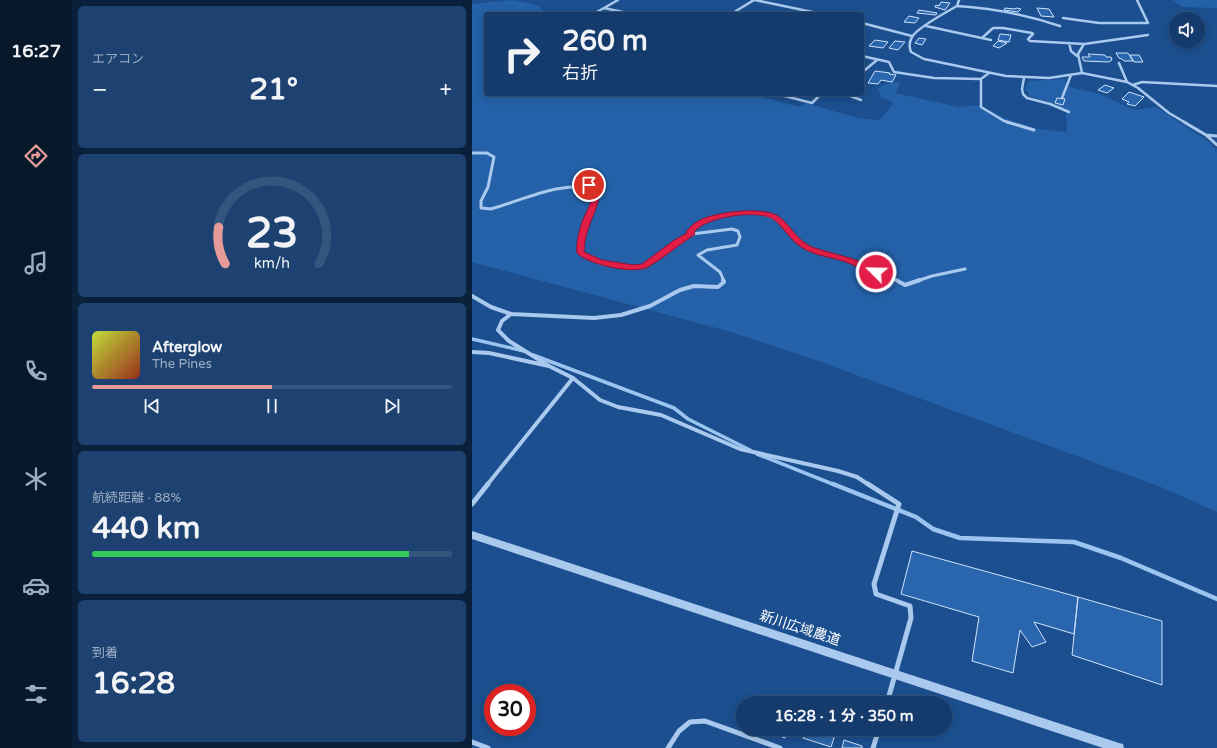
<!DOCTYPE html>
<html lang="ja">
<meta charset="utf-8">
<style>
body{margin:0;font-family:"Varela Round","Noto Sans JP",sans-serif;background:#1d4271;color:#f1f3f6;height:100vh;display:flex;flex-direction:column;font-size:15px;white-space:nowrap}
*{box-sizing:border-box;margin:0}
p{font-size:13px;color:#9dadc1}
.icon{flex:none;width:22px;height:22px;fill:none;stroke:currentColor;stroke-width:2;stroke-linecap:round;stroke-linejoin:round}
.map{position:relative;flex:1;overflow:hidden}
.sheet{display:flex;flex-direction:column;gap:6px;padding:6px;background:#0b203b;width:400px}
.sheet>*{flex:none}
.banner{position:absolute;left:12px;top:12px;width:380px;height:84px;border-radius:4px;box-shadow:0 2px 10px #0003,0 0 0 1px #33557e;background:#143b6b;color:#f1f3f6;overflow:hidden}
.tools{position:absolute;left:697px;top:12px;display:grid;gap:8px}
.tools a{display:grid;place-items:center;width:36px;height:36px;border-radius:50%;background:#143b6b;box-shadow:0 2px 10px #0003,0 0 0 1px #33557e;font-size:20px}
.speed{position:absolute;left:12px;top:684px;display:flex;gap:8px;font-size:20px;font-weight:700;text-align:center}
.speed>*{display:grid;place-content:center;width:52px;height:52px;border-radius:50%;background:#143b6b;box-shadow:0 2px 10px #0003,0 0 0 1px #33557e;line-height:1}
.speed .limit{border:6px solid #d22;background:#fff;color:#111}
.pin{position:absolute;display:grid;place-items:center;width:34px;height:34px;color:#fff;margin:-17px;border:2px solid #fff;border-radius:50%;box-shadow:0 1px 4px #0007}
.me{position:absolute;width:44px;margin:-22px;rotate:293deg;stroke-linejoin:round;filter:drop-shadow(0 0 3px #0008)}
.turn{display:flex;align-items:center;gap:14px;height:84px;padding:0 12px;font-size:18px}
.turn .icon{width:52px;height:52px;stroke-width:2.5}
.turn b{display:block;font-size:28px;line-height:34px}
.big{font-size:30px;font-weight:700;line-height:1.1}
.sheet .tile{flex:1;display:flex;flex-direction:column;justify-content:center;gap:6px;min-width:0;padding:0 14px;border-radius:6px;background:#1d4271}
.sheet .dial{align-items:center;gap:0}
.dial svg{height:104px;overflow:visible;fill:none;stroke:#33557e;stroke-width:7;stroke-linecap:round;text-anchor:middle}
.dial text{fill:#f1f3f6;stroke:none}
.song{display:flex;align-items:center;gap:12px}
.cover{width:48px;height:48px;border-radius:6px;background:linear-gradient(135deg,hsl(70 70% 55%),hsl(10 70% 35%))}
.played{height:4px;border-radius:2px;background:linear-gradient(90deg,#e69b98 50%,#33557e 50%)}
.keys{display:flex;justify-content:space-around;direction:ltr}
.heat{display:flex;justify-content:space-between;align-items:center;font-size:22px;direction:ltr}
.charge{height:6px;border-radius:3px;background:linear-gradient(90deg,#34c759 88%,#33557e 0)}
.trip{position:absolute;left:264px;top:696px;width:216px;height:40px;border-radius:20px;background:#143b6b;box-shadow:0 2px 10px #0003,0 0 0 1px #33557e;font-weight:700;line-height:40px;text-align:center}
main{display:flex;flex:1;min-height:0}
.dock{display:flex;flex-direction:column;width:72px;justify-content:space-around;align-items:center;background:#08182b;color:#9dadc1}
.dock .icon{width:28px;height:28px}
.dock .active{color:#e69b98}
.dock b{font-size:18px;color:#f1f3f6}
.map>svg:first-child{display:block}
.green{fill:#2461a8}
.lines{fill:none;stroke-linecap:round;stroke-linejoin:round}
.stream-far1{stroke:#9cc4f0;stroke-width:3.5}
.stream{stroke:#9cc4f0;stroke-width:4.5}
.building{fill:#2a66ad;stroke:#cfe3fa}
.minor-far3{stroke:#a9c9ee;stroke-width:2.5}
.minor-far2{stroke:#a9c9ee;stroke-width:3}
.minor-far1{stroke:#a9c9ee;stroke-width:4}
.minor{stroke:#a9c9ee;stroke-width:5}
.tertiary{fill:#a9c9ee;fill-rule:evenodd}
.route{fill:#e11d48;stroke:#92132f}
.labels{text-anchor:middle;dominant-baseline:central;stroke-width:4;stroke-linejoin:round;paint-order:stroke}
.near-street-label{font-size:14px;fill:#fff;stroke:#1b4f8f}
</style>
<main>
<nav class="dock">
<b>16:27</b>
<svg class="icon active" aria-label="directions" viewBox="0 0 24 24"><path d="M12 3l9 9-9 9-9-9zM9 14v-3h6M13 9l2 2-2 2"/></svg>
<svg class="icon" aria-label="music" viewBox="0 0 24 24"><path d="M9 18V5l10-2v13"/><circle cx="6" cy="18" r="3"/><circle cx="16" cy="16" r="3"/></svg>
<svg class="icon" aria-label="phone" viewBox="0 0 24 24"><path d="M5 4h4l2 5-3 2q2 4 5 5l2-3 5 2v4C11 20 4 13 5 4z"/></svg>
<svg class="icon" aria-label="climate" viewBox="0 0 24 24"><path d="M12 3v18M4 7l16 10M4 17L20 7"/></svg>
<svg class="icon" aria-label="car" viewBox="0 0 24 24"><path d="M5 17H2v-5l4-1 3-4h7l3 4 3 1v5h-3M9 17h6M6 11h13"/><circle cx="7" cy="17" r="2"/><circle cx="17" cy="17" r="2"/></svg>
<svg class="icon" aria-label="filters" viewBox="0 0 24 24"><path d="M4 7h16M4 17h16"/><circle cx="9" cy="7" r="2"/><circle cx="15" cy="17" r="2"/></svg>
</nav>
<section class="sheet">
<div class="tile"><p>エアコン</p>
<div class="heat"><a>−</a><b class="big">21°</b><a>+</a></div>
</div>
<div class="tile dial"><svg viewBox="0 0 100 80">
<path d="M14 69A42 42 0 1 1 86 69"/>
<path d="M14 69A42 42 0 0 1 9 41" stroke="#e69b98"/>
<text x="50" y="56" font-size="32" font-weight="700">23</text>
<text x="50" y="72" font-size="11">km/h</text>
</svg></div>
<div class="tile">
<div class="song"><i class="cover"></i><div><b>Afterglow</b><p>The Pines</p></div></div>
<div class="played"></div>
<div class="keys"><svg class="icon" aria-label="previous" viewBox="0 0 24 24"><path d="M18 5L8 12l10 7zM5 5v14"/></svg><svg class="icon" aria-label="pause" viewBox="0 0 24 24"><path d="M8 5v14M16 5v14"/></svg><svg class="icon" aria-label="next" viewBox="0 0 24 24"><path d="M6 5l10 7-10 7zM19 5v14"/></svg></div>
</div>
<div class="tile"><p>航続距離 · 88%</p><b class="big">440 km</b><div class="charge"></div></div>
<div class="tile"><p>到着</p><b class="big">16:28</b></div>
</section>
<div class="map">
<svg width="745" height="748" viewBox="0 0 745 748">
<rect width="100%" height="100%" fill="#1b4f8f"/>
<path class="green" d="M41,0L66,5L75,14H14V94H279L328,107L334,103L386,118L407,120L419,107L421,102L410,98L406,88L420,82L429,83L423,93L487,107L507,105L533,118L565,129L595,132L594,113L584,104L557,96L553,88L557,81L592,79L598,87L628,94L662,110L684,107L737,142L745,150V512L689,487L349,362L259,332L0,262V4Z
M701,0H745V8L710,7Z"/>
<g class="lines">
<path class="stream-far1" d="M0,339L52,351
M61,355L202,408L216,419L278,450
M285,454L363,485"/>
<path class="stream" d="M361,484L444,517L461,529L488,538L602,542L649,558L745,599"/>
</g>
<path class="building" d="M469,2L478,3L473,10L463,7L464,5L467,6Z
M533,8L543,9L544,8L549,9L546,12L532,10Z
M565,8L577,9L582,17L569,16Z
M447,10L465,13L464,15L445,13Z
M437,16L447,18L443,23L432,22Z
M528,34L539,35L537,42L526,40Z
M447,38L454,39L450,45L443,43Z
M403,40L416,42L411,48L397,46Z
M423,41L433,42L426,50L417,48Z
M526,41L535,43L527,48L521,46Z
M644,53H656L661,61H652L650,59L647,58Z
M616,54L633,55L634,57H639L640,60L637,62L612,61L610,57H618Z
M658,55H667L671,62H662Z
M403,71L418,73L417,74L424,75L420,82L409,80L406,84L396,83Z
M633,85L642,88L635,93L626,90Z
M657,92L672,97L663,106L655,104L657,102L650,99Z
M585,98L593,99L591,105L583,103Z
M440,551L606,597L602,634L562,622L574,642L560,647L548,630L541,673L500,661L507,617L429,594Z
M606,597L690,621V685L600,655Z
M345,696L366,703H342Z
M289,729H317L313,738Z
M334,729H365L359,747L331,738Z
M372,740L390,746V748H370Z"/>
<g class="lines">
<path class="minor-far3" d="M146,0L132,8L160,14
M283,0L350,14
M487,0L485,6C476,11 444,29 440,37C437,42 437,47 439,52L452,59L534,76L577,78L610,73L655,82L666,88L697,113L714,123
M485,6C520,8 555,15 588,26
M121,14L132,8
M259,14L282,0
M591,18L627,23H676L665,0
M390,23L440,36
M454,26L519,40
M510,38L521,28H531L560,33L561,34L556,39L558,41L612,44L676,35
M597,43L599,51L605,56
M390,56L417,62L422,72L462,78L509,79L517,73
M647,63L655,82
M390,70H393L405,60
M610,73L606,54L612,44
M552,78L550,89L551,94L555,98L578,104L597,112
M509,79V107L532,121L538,123
M661,85L670,82L745,86
M305,94L340,103L349,94
M373,94L389,100
M590,98L599,75"/>
<path class="minor-far2" d="M535,122L562,130
M712,122L734,135L745,145
M734,135L745,136
M0,153H15L22,157L16,187L9,201V208L19,209C54,199 88,181 126,188L123,201L112,229L108,253L128,263L161,267L172,266L204,243L220,234
M252,281L248,272L226,255L235,250L265,245L268,237L266,231L260,229L220,234L218,232C221,229 223,226 227,224C243,213 286,208 303,219C317,227 322,242 337,249C349,254 363,256 375,259C393,265 409,273 426,281
M445,281L460,276L493,269"/>
<path class="minor-far1" d="M424,280L433,285L448,280
M0,296L19,307L39,314
M0,352L17,353L77,366L101,378L15,485
M77,366L37,341L26,330L30,321L39,314L122,318L149,315L178,306L208,290L222,286L246,287L252,282L251,280
M101,378L128,400L146,407L189,415L268,449L366,471L385,477L397,485"/>
<path class="minor" d="M396,484L427,504L402,584L404,594L438,606L439,618L415,703
M0,504L16,484
M0,742L16,748
M196,748L207,731L218,722L233,721L308,748
M401,748L407,729"/>
<path class="tertiary" d="M0,531L647,743L651,744L652,748H631L0,539Z"/>
</g>
<path class="route" d="M114,183H119L129,188C127,210 112,228 112,252L130,260L161,265L170,264L201,241L215,233L214,232C218,227 222,223 228,220C245,212 289,206 306,216C318,224 324,240 340,247C356,253 398,261 408,272L407,274C399,276 386,267 379,264C363,257 344,257 329,247C318,240 311,226 301,219C284,209 234,217 222,232L223,234L222,235C206,245 192,258 176,267C162,275 115,264 105,253C104,242 107,232 110,222C115,210 121,201 122,189L114,186Z"/>
<g class="labels">
<g class="near-street-label">
<text transform="translate(328 628) rotate(18)">新川広域農道</text>
</g>
</g>
</svg>
<div class="tools">
<a><svg class="icon" aria-label="sound" viewBox="0 0 24 24"><path d="M4 9h4l5-4v14l-5-4H4zM17 9q2 3 0 6"/></svg></a>
</div>
<div class="speed"><div class="limit">30</div></div>
<div class="pin" style="left:117px;top:185px;background:#d93025"><svg class="icon" aria-label="arrive" viewBox="0 0 24 24"><path d="M6 21V4h12l-3 4 3 4H6"/></svg></div>
<svg class="me" style="left:404px;top:272px" viewBox="-20 -20 40 40"><circle r="17" fill="#e11d48" stroke="#fff" stroke-width="3"/><path d="M0-11L8 9 0 5-8 9z" fill="#fff"/></svg>
<div class="trip">16:28 · 1 分 · 350 m</div>
<div class="banner">
<div class="turn"><svg class="icon" aria-label="right" viewBox="0 0 24 24"><path d="M7 20v-9h11M14 6l5 5-5 5"/></svg><div><b>260 m</b>右折</div></div>
</div>
</div>
</main>
